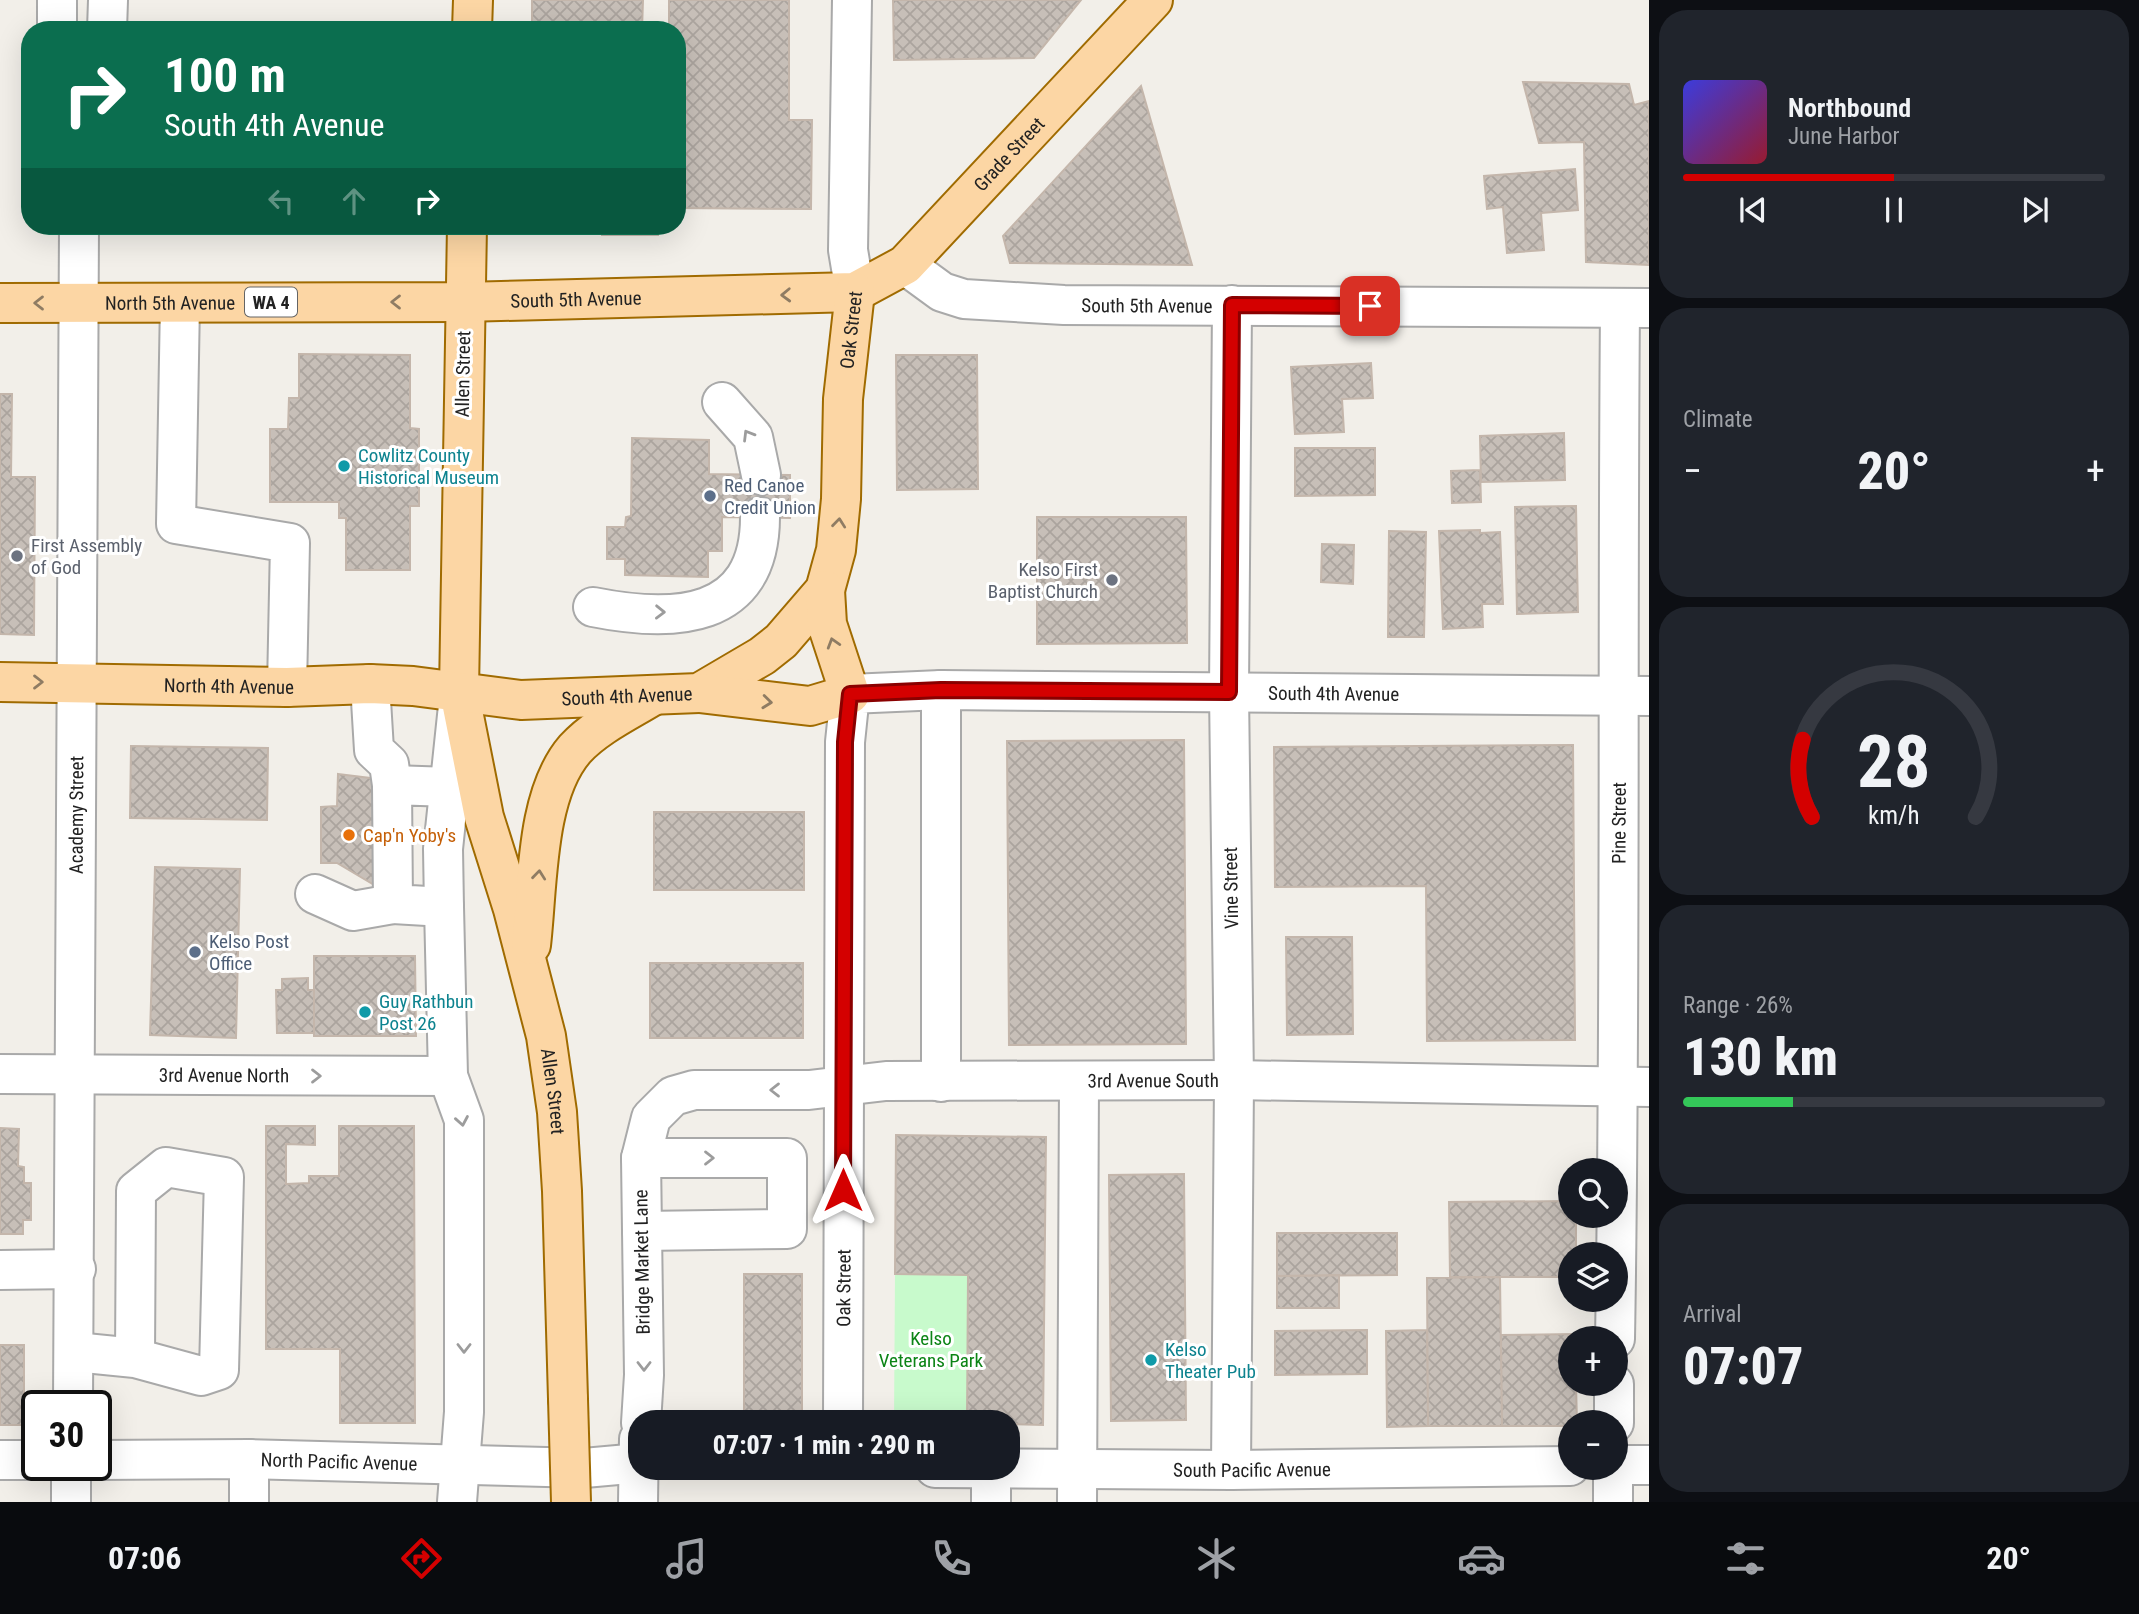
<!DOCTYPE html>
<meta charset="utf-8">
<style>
body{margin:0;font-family:"Roboto Condensed",sans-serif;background:#20242c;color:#f1f3f6;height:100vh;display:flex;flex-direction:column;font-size:26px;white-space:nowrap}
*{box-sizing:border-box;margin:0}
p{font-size:23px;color:#9ea1a6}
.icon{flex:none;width:38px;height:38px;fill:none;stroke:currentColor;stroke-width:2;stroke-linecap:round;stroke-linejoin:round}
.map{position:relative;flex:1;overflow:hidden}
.drawer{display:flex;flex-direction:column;gap:10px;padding:10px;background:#0d0f14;width:490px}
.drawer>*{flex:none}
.guide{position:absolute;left:21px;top:21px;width:665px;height:214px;border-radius:28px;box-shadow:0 7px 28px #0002;background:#0b6e4f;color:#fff;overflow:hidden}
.buttons{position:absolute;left:1558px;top:1158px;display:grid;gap:14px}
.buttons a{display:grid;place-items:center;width:70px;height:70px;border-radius:50%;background:#171b24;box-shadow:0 7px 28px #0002;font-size:35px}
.speed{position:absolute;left:21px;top:1390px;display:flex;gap:14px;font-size:35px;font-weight:700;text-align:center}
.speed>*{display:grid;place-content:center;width:91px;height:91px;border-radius:50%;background:#171b24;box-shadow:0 7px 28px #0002;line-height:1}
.speed .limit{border:4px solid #111;border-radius:10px;background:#fff;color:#111}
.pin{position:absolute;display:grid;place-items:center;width:60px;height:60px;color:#fff;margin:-30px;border-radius:14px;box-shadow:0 4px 10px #0006}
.me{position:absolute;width:77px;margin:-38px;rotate:0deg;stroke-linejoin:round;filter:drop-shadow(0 0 5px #0008)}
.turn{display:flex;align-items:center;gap:24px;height:147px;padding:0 28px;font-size:32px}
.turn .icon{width:91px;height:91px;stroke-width:2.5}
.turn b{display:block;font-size:49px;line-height:60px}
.lanes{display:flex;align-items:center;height:66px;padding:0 28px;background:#0003;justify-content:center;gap:35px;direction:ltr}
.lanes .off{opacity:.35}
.big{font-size:52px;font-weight:800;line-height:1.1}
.drawer .tile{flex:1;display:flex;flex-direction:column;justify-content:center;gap:10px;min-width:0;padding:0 24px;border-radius:28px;background:#20242c}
.drawer .dial{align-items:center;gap:0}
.dial svg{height:182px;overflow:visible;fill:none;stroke:#363941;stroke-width:7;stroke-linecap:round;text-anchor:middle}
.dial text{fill:#f1f3f6;stroke:none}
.song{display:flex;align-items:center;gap:21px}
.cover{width:84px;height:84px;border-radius:10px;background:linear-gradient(135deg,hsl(240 70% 55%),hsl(350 70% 35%))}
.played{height:7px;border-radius:4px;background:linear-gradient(90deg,#d40000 50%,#363941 50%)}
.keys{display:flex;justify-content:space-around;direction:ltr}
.heat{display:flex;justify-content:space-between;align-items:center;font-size:38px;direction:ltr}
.charge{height:10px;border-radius:5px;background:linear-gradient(90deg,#34c759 26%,#363941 0)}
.trip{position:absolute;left:628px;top:1410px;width:392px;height:70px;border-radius:28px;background:#171b24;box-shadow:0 7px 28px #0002;font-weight:800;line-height:70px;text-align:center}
.tab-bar{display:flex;height:112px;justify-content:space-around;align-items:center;background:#090b0e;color:#9ea1a6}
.tab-bar .icon{width:49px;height:49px}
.tab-bar .active{color:#d40000}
.tab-bar b{font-size:32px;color:#f1f3f6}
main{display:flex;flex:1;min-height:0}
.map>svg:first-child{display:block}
.park{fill:#c8facc}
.building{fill:url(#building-cross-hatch);stroke:#c4b6ab;stroke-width:2}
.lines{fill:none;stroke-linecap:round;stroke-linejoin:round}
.minor-casing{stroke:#a9a9a9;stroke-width:42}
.major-casing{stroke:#a06b00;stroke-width:42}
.minor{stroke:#fff;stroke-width:38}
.major{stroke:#fcd6a4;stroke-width:38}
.major-bridge-casing{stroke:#a06b00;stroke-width:42;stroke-linecap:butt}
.major-bridge{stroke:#fcd6a4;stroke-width:38}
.oneway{stroke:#8f7c63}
.oneway2{stroke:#9c9c9c}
.route-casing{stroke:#8a0000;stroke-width:18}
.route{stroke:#d40000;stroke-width:12}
.culture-dot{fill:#0f9aa8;stroke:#fff;stroke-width:2.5}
.service-dot{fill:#5c6f8a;stroke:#fff;stroke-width:2.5}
.worship-dot{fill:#6b7280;stroke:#fff;stroke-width:2.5}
.food-dot{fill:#e8710a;stroke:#fff;stroke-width:2.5}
.labels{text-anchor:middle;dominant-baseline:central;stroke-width:6;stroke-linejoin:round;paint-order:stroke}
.shield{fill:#fff;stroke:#646464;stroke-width:2}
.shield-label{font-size:18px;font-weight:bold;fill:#222}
.street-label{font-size:19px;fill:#222;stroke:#fff}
.culture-label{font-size:19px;fill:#0d838f;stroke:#fff;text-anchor:start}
.service-label{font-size:19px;fill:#4e5e75;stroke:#fff;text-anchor:start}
.worship-label{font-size:19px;fill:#5b616d;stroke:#fff;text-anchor:start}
.food-label{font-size:19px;fill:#c56008;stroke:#fff;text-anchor:start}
.park-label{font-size:19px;fill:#0c8416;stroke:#fff}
</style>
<main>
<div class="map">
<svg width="1649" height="1502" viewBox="0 0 1649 1502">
<defs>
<pattern id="building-cross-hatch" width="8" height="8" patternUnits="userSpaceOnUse" patternTransform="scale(1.75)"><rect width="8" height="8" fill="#c7bfb8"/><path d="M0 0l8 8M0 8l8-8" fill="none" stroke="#aba49e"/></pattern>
</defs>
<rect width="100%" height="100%" fill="#f2efe9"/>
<path class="park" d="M895,1274L968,1275L967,1423H894Z"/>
<path class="building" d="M532,0H643L642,30L532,25Z
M669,0H789V120H812L811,209L677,208V30H669Z
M893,0H1081L1034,58L894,60Z
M1523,82L1629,84L1634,105L1649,101V265L1586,262L1584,142L1539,143Z
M1141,86L1192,265L1010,263L1003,236Z
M1575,169L1578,210L1541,213L1544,250L1507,253L1503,207L1487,209L1484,176Z
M602,226H658V235H602Z
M299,354L410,355V428L419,429V506H410V570H346V518H339V502H270V429H288L289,398H299Z
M896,355H977L978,489L897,490Z
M1371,363L1373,398L1342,399L1344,432L1295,434L1291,367Z
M0,394H12L11,477H35L34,635L0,634Z
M1564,433L1565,480L1481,482L1480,436Z
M632,438L709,440V474L790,475V518L722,517V551H708V577L625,575V559H607V527H625L626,517L631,516Z
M1295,448H1375V495L1295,496Z
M1480,470L1481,502L1452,503L1451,471Z
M1576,506L1578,612L1517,614L1515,507Z
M1037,517H1186L1187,643L1037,644Z
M1480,530V533L1500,532L1503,604H1482L1483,627L1443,629L1439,531Z
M1389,531L1426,532L1424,637H1388Z
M1322,544L1354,545L1353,584L1321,582Z
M1184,740L1186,1044L1009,1045L1007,741Z
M1573,745L1575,1040L1427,1041L1426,886L1275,887L1274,747Z
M131,746L268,748L267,820L130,818Z
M338,774L378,779L376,886L337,863H321V807L337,806Z
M654,812H804V890H654Z
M155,867L240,869L236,1038L150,1035Z
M1286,937H1352L1353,1034L1287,1035Z
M314,956H415L416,1036H314Z
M650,963H803V1038H650Z
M308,978V990H314V1033H277L276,990H282V979Z
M266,1126H315V1145L286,1144V1184L309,1183V1176H339V1126H414L415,1423H340V1349H266Z
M0,1128L19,1129L18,1166L24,1167V1183H31V1220H23V1234H0Z
M896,1135L1046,1137L1043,1425L967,1423L968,1275L895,1274Z
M1184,1174L1186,1420L1111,1421L1109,1175Z
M1570,1201V1216H1576V1255H1570V1277H1450L1449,1202Z
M1277,1233H1397V1275L1277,1276Z
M744,1274H802V1423H744Z
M1339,1275V1308H1277V1276Z
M1500,1277L1502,1426H1428L1427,1278Z
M1367,1330V1374L1275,1375V1331Z
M1427,1330L1428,1426L1387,1427L1386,1331Z
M1576,1334V1339H1570V1384H1576L1577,1423H1570V1426H1502L1501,1335Z
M0,1345H24V1425H0Z"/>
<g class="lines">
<g class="minor-casing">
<g id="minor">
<path d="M852,0L848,250L855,292"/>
<path d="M57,30V0"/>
<path d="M107,30L108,0"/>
<path id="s1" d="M905,265L942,292L964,299L1064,305L1649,308"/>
<path d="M180,303L176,524L290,543L287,687"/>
<path d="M722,402L753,437L761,475"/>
<path d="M593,607C673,623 760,621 760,517"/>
<path d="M370,684L374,750L389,764L392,785"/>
<path d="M941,690V1082"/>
<path d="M315,894L353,911L393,904"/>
<path d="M444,907L393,904L392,785L450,787"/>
<path id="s2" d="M0,1074L448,1076"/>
<path d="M641,1158H787V1229L642,1231"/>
<path d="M0,1270L76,1269"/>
<path id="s3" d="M1615,1339C1621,995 1617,652 1620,308"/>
<path d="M75,1352L135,1358L201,1376L219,1370L224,1177L166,1167L136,1191L135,1358"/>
<path id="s4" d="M73,1405L79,226"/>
<path id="s5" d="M641,1423L644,1375L641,1158L651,1118L673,1096L694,1090H809L886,1081L1234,1080L1649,1087"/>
<path id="s6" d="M843,1423L845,742L850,694L941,690L1649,696"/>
<path d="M1614,1423V1384"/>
<path d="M0,1460H37"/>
<path id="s7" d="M96,1460L249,1459L584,1468L640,1463"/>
<path d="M1615,1465H1649"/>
<path id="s8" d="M935,1468L1231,1470L1570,1466"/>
<path d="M1231,1470L1234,1080L1229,692L1232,305"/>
<path d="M71,1502V1465"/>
<path d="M249,1502V1459"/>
<path d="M457,1502L464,1412V1120L448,1076L444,907L443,849L458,706"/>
<path d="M638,1502L639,1439"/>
<path d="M991,1502V1470"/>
<path d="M1077,1502L1079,1083"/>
<path d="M1613,1502V1468"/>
</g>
</g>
<g class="major-casing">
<g id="major">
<path d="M472,30L473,0"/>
<path id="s9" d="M467,226L459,691L484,817L513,909L546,1036L557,1112L562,1191L568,1399"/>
<path id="s10" d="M0,303L464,302L855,292L905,265L1153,0"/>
<path id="s11" d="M0,682L287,687L370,684L413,686L521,700L699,693L762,656L781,641L825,590L836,550L841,499L843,399L855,292"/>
<path d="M699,693L810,706L850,694L827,624L825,590"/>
<path d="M531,945C538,886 535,795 575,749C595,727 626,712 651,697"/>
</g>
</g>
<use href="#minor" class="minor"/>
<use href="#major" class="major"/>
<g class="major-bridge-casing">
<path id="major-bridge" d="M568,1399L571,1502"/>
</g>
<use href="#major-bridge" class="major-bridge"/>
</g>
<defs><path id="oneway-chevron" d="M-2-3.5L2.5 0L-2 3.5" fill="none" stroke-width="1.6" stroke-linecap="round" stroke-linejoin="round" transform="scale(1.75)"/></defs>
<g class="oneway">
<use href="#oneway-chevron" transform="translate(786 295) rotate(178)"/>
<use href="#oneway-chevron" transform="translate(396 302) rotate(180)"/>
<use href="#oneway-chevron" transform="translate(39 303) rotate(180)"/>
<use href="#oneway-chevron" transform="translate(839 523) rotate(-84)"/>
<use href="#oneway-chevron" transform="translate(833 643) rotate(-107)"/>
<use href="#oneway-chevron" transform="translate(38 682)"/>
<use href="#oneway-chevron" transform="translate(767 702) rotate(6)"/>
<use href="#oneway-chevron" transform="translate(539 875) rotate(-84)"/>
</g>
<g class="oneway2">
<use href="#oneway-chevron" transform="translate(748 435) rotate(-121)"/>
<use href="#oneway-chevron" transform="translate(660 612) rotate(1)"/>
<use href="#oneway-chevron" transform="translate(316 1076)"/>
<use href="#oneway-chevron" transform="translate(775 1090) rotate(180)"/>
<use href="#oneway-chevron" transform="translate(462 1121) rotate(80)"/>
<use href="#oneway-chevron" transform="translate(709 1158)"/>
<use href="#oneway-chevron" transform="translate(464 1348) rotate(90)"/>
<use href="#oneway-chevron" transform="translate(644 1366) rotate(90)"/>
</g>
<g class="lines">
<g class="route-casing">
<path id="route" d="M843,1190L845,742L850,694L941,690L1229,692L1232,305L1370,306"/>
</g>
<use href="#route" class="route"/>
</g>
<g class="culture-dot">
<circle cx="344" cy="466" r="7"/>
<circle cx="365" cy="1012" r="7"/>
<circle cx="1151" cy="1360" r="7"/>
</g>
<g class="service-dot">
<circle cx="710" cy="496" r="7"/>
<circle cx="195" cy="952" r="7"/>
</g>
<g class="worship-dot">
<circle cx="17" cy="556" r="7"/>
<circle cx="1112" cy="580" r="7"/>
</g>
<circle class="food-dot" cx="349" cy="835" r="7"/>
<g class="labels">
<rect class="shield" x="245" y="287.5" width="52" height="29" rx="5"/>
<g class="shield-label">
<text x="271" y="302">WA 4</text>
</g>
<g class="street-label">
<text stroke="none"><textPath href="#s10" startOffset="1064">Grade Street</textPath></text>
<text stroke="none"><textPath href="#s10" startOffset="576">South 5th Avenue</textPath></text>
<text stroke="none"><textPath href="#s10" startOffset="170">North 5th Avenue</textPath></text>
<text stroke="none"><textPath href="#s1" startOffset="252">South 5th Avenue</textPath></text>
<text stroke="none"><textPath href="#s11" startOffset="1127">Oak Street</textPath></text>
<text transform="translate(463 374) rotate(-89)">Allen Street</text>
<text stroke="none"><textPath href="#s11" startOffset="229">North 4th Avenue</textPath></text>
<text stroke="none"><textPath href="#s6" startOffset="1213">South 4th Avenue</textPath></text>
<text stroke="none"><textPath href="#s11" startOffset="628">South 4th Avenue</textPath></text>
<text stroke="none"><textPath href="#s4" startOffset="590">Academy Street</textPath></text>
<text stroke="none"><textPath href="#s3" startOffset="516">Pine Street</textPath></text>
<text transform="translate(1231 888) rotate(-91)">Vine Street</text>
<text stroke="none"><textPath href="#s2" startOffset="224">3rd Avenue North</textPath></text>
<text stroke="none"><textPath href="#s5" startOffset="819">3rd Avenue South</textPath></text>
<text stroke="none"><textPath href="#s9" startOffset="877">Allen Street</textPath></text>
<text transform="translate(642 1262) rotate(-91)">Bridge Market Lane</text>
<text stroke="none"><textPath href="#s6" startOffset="135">Oak Street</textPath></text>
<text stroke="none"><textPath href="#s7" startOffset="243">North Pacific Avenue</textPath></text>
<text stroke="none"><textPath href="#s8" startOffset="317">South Pacific Avenue</textPath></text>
</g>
<g class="culture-label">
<text x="358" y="455">Cowlitz County<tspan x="358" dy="22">Historical Museum</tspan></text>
<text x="379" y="1001">Guy Rathbun<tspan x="379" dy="22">Post 26</tspan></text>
<text x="1165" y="1349">Kelso<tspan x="1165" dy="22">Theater Pub</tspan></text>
</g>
<g class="service-label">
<text x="724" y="485">Red Canoe<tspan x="724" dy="22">Credit Union</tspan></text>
<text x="209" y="941">Kelso Post<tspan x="209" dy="22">Office</tspan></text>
</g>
<g class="worship-label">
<text x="31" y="545">First Assembly<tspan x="31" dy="22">of God</tspan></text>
<text x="1098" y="569" text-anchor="end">Kelso First<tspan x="1098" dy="22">Baptist Church</tspan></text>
</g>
<g class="food-label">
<text x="363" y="835">Cap'n Yoby's</text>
</g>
<g class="park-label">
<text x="931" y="1338">Kelso<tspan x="931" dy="22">Veterans Park</tspan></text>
</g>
</g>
</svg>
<div class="buttons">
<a><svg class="icon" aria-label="search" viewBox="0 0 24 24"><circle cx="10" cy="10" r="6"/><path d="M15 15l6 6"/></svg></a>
<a><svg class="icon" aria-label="layers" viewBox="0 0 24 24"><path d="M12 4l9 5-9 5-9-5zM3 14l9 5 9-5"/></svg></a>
<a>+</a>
<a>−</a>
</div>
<div class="speed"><div class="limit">30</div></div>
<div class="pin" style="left:1370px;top:306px;background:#d93025"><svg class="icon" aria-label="arrive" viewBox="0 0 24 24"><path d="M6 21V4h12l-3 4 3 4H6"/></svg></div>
<svg class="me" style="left:843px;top:1190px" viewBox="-20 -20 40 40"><path d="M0-17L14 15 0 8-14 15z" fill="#d40000" stroke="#fff" stroke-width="4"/></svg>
<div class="trip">07:07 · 1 min · 290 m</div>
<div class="guide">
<div class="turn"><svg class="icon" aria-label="right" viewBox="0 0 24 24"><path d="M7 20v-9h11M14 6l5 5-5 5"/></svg><div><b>100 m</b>South 4th Avenue</div></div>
<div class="lanes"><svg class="icon off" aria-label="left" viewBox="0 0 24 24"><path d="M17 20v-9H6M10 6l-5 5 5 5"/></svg><svg class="icon off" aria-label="ahead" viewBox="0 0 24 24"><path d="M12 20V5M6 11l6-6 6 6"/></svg><svg class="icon" aria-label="right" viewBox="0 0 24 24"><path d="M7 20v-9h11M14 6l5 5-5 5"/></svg></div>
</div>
</div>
<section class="drawer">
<div class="tile">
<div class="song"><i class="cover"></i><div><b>Northbound</b><p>June Harbor</p></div></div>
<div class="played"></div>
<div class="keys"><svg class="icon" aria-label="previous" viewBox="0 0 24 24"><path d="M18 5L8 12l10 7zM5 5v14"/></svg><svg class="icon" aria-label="pause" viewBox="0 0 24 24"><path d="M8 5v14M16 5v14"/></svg><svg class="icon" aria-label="next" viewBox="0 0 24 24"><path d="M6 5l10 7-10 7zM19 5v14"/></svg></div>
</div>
<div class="tile"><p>Climate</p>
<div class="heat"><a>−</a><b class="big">20°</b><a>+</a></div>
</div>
<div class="tile dial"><svg viewBox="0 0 100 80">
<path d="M14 69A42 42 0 1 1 86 69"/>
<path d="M14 69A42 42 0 0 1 10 35" stroke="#d40000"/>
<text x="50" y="56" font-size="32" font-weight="700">28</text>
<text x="50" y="72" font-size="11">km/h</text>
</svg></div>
<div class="tile"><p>Range · 26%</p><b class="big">130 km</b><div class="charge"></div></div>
<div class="tile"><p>Arrival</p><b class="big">07:07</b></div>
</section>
</main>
<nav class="tab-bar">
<b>07:06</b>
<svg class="icon active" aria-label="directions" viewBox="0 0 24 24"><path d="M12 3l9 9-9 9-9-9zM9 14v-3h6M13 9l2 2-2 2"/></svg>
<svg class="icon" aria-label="music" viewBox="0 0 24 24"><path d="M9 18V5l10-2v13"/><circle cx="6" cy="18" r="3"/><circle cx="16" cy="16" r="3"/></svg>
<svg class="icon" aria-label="phone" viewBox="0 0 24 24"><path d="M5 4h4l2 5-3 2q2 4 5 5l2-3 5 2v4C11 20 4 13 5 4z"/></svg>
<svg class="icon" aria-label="climate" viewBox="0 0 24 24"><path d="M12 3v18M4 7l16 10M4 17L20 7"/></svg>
<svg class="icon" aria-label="car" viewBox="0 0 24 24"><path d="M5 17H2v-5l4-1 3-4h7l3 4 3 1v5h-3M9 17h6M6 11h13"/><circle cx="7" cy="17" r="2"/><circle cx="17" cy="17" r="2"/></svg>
<svg class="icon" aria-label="filters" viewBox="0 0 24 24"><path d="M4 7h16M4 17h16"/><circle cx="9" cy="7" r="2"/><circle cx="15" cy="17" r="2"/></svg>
<b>20°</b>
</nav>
